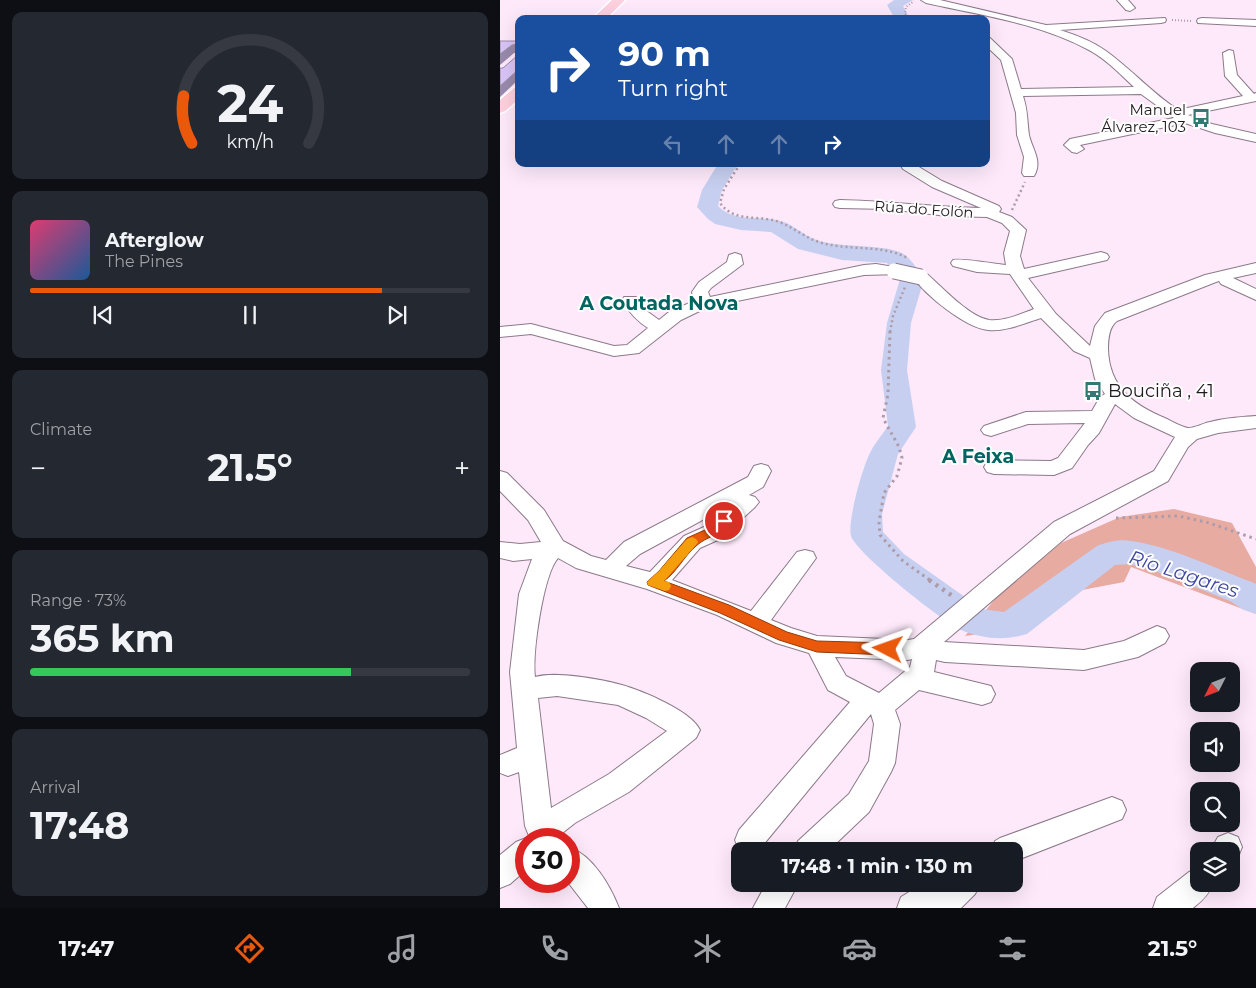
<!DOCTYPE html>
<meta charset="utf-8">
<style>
body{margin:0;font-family:Montserrat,sans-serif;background:#242831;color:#f1f3f6;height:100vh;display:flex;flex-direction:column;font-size:19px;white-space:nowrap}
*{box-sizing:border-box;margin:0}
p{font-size:16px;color:#9ea1a6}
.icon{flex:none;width:28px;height:28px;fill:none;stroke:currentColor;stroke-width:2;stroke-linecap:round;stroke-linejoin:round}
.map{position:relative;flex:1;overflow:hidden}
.panel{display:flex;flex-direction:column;gap:12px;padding:12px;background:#0d0f14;width:500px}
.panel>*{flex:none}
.hud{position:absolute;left:15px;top:15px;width:475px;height:152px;border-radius:10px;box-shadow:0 5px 20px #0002;background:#1a4fa0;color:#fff;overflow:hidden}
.needle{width:32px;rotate:228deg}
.tools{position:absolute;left:690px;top:662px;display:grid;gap:10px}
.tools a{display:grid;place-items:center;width:50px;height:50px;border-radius:10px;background:#171b24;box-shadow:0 5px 20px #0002;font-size:25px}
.speed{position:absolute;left:15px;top:828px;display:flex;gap:10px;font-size:25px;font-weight:700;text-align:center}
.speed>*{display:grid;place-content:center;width:65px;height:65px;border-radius:50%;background:#171b24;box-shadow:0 5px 20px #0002;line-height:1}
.speed .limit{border:8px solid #d22;background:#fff;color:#111}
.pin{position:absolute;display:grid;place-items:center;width:42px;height:42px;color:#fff;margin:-21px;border:2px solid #fff;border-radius:50%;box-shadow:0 1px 5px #0007}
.me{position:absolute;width:55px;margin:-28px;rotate:274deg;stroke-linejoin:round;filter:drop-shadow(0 0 4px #0008)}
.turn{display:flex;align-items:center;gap:18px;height:105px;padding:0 20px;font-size:22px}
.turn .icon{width:65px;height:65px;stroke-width:2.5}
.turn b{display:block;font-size:35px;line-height:42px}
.lanes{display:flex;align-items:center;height:48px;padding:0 20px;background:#0003;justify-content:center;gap:25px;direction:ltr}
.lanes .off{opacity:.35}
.big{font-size:38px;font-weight:700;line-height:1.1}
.panel .card{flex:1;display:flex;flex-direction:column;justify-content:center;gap:8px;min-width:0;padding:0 18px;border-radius:10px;background:#242831}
.panel .dial{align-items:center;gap:0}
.dial svg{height:130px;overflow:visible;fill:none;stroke:#363941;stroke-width:7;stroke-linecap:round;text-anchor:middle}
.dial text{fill:#f1f3f6;stroke:none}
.song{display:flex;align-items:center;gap:15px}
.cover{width:60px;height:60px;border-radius:8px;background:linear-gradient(135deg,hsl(340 70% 55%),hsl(210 70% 35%))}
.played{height:5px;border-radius:2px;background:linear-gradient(90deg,#ea580c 80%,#363941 80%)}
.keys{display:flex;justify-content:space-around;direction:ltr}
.heat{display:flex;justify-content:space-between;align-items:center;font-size:28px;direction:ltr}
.charge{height:8px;border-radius:4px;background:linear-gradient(90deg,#34c759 73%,#363941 0)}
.trip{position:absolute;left:231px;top:842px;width:292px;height:50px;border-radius:10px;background:#171b24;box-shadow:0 5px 20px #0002;font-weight:700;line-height:50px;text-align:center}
.tab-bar{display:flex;height:80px;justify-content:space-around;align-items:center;background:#090b0e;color:#9ea1a6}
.tab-bar .icon{width:35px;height:35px}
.tab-bar .active{color:#ea580c}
.tab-bar b{font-size:22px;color:#f1f3f6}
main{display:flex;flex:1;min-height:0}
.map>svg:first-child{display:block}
.green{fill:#e7aba2}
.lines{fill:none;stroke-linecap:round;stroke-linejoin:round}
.river{fill:#c7cff0;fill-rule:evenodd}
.minor-casing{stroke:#8c7989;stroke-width:2}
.major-casing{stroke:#fff;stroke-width:3}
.path-far3{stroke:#ac9ca9;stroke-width:2;stroke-dasharray:1 2;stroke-linecap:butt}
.path-far2{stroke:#ac9ca9;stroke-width:2.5;stroke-dasharray:2 3;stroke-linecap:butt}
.path-far1{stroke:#ac9ca9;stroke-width:3;stroke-dasharray:2.5 4;stroke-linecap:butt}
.path{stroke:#ac9ca9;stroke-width:4.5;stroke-dasharray:3 5;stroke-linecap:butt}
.minor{fill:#fff;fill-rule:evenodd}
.major{fill:#fed0de;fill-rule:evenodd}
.minor-bridge-casing{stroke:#8c7989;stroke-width:17;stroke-linecap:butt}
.minor-bridge{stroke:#fff;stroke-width:15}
.shaded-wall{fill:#978aac}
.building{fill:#d8c5f6;stroke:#978aac}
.route{fill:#ea580c;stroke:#983908}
.slow{fill:#f59e0b}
.labels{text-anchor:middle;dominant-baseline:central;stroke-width:4;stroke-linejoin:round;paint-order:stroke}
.far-poi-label{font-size:15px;fill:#21191f;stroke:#fdfdfd;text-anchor:end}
.far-street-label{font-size:15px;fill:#21191f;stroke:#fdfdfd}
.poi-label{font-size:18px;fill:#21191f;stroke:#fdfdfd;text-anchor:start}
.neighbourhood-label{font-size:19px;font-weight:bold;fill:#006561;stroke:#fdfdfd}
.water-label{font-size:19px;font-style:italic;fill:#3e46a1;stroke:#fdfdfd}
</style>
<main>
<section class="panel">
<div class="card dial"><svg viewBox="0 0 100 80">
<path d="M14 69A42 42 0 1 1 86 69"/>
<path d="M14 69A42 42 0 0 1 9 40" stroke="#ea580c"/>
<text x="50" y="56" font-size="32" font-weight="700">24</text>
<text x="50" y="72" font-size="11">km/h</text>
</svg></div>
<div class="card">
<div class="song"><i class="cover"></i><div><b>Afterglow</b><p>The Pines</p></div></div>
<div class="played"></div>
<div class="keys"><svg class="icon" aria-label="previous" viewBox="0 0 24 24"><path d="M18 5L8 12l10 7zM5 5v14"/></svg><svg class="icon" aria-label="pause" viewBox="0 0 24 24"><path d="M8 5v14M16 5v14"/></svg><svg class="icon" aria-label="next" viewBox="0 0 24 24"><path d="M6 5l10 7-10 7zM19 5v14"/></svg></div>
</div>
<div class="card"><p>Climate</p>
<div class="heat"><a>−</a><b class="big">21.5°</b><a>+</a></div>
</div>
<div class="card"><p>Range · 73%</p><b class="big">365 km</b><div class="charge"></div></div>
<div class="card"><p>Arrival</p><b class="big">17:48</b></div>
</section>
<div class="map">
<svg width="756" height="908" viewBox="0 0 756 908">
<rect width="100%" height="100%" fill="#fde9fa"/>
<path class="green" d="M674,509L732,523L756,567V614L631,567L624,582L582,590L530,627L465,636L499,594L561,543L620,517Z"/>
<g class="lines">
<path class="river" d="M394,0H413L403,6L410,19H395L387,5Z
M218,164H238L222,190L218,206C234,222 256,216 276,220C291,222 301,234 314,239C337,249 390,243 405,255C413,261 418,271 424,279L411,323L407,370L416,427L398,454L382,514L383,532L404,554L482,609L504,612L597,546C607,542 620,539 631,541C673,547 714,568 754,583L756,584V614L744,610L730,601L653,570L630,564L615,565L527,634C503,641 484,639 461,630C443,622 356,553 351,536C347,522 363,465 371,451C375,443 382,435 388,426L381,370L387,323L400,279L387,263L342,260L298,249L271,232L241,230L215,224L208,219L197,207L202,190Z"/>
<g class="minor-casing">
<path id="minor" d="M421,0H440L546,25L665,18L666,20L665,22L661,23L560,30C576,35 592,41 606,51C631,69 652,93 678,110L743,96L725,76L723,53L729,50L733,51L737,75L754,94L756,93V101L688,115L712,124L756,134V142L715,133L685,123L580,145L584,149L577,153L572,152L564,145L570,139L674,118L641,94L523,96C528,111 527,121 529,135C532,149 543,161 534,176H524L522,173L524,157L517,135L516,113L501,60L486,46V37L490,38L512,59L521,89L634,87C620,74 606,59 589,50C539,23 480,15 426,3Z
M617,0H628L635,8L630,11L626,10Z
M702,18L756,20V26L698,23L697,21L698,19Z
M403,164H414L442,181L499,206L501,209L499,212L512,217L526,230L520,256L524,269L601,252L607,254L609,257L607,260L528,278L556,314L590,346L595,326L605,313L705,275L756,263V273L733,278L756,289V300L721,284L719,281L716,282L617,321C609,327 608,339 608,349C609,387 633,405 667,419C673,422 682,427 688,428C695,428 704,423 710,422C725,418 741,417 756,416V428L718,433L697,439L688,447L668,481L570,534L444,642L584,650L624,641L657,626L665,629L669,636L665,643L638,657L584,670L445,662L436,660L434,672L491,686L495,694L491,702L482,705L419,690L395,710L400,724L395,763L391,772L369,812L328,851H294L298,841L349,794L369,761L374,724L371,714L259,850L255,851L239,850L235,840L239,830L350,702L328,690L309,653L276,643L217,615L147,589L76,568L58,558C43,575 32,654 35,677C55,671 102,679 122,685C143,691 191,711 200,730L196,738L129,792L75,823L61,834L60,839H28L29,836L25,826L19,772L8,776L0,773V755L17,748L10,672L19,594L32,559L13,561L0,558V542L20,544L41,542L28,520L0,491V471L7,473L44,510L63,541L91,556L106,560L124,542L248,477L254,466L261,464L268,466L271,471L263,487L249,495L255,497L259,502L255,507L220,539L200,548L172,580L251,611L297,552L305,550L313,552L316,558L271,620L291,628L317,636L408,640L414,639L554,522L654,471L675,437L634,418L615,404L599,433L588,445L572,468L554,475L494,474L487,472L484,467L487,462L494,460L551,461L558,458L585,423L528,424L491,436L484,434L481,430L484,426L526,412L592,411L600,397L605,394L595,379L590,358L574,351L541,318C525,323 505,332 488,330C466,328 425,295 413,277L415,274H427C442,287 468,316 489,320C503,322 521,314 534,309L510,274L477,272L453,266L451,263L453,260C462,258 494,264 506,265L504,253L510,231L502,223L487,217L447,216L388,209L340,208L335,207L333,204L335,201L340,200C387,201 433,207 481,208L432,187L403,169L401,166ZM232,504L204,527L184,536L150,572L126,566L140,554ZM335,657L408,660L412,659L410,667L379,693L346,676ZM57,696L118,705L146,718L167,731L109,774L51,808L38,698Z
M235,253L241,255L243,264L211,288L208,292L210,297L364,265L376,264L400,268L402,271L400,274L364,275L208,307L181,320L139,353L114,356L31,334L0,337V327L31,324L114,346L127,345L148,328C137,321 129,312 122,301L124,297H136L148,312L159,320L169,312L194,301L192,292L199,282L227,262L229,255Z
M612,797L622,801L626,810L622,819L515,861V851H491L495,841L500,838Z
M728,833L738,837L742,847L738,857L731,862V851H710L718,837Z
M26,838L28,839L26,870L10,884L0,888V855L16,842Z
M69,847C93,856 110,885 119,908H88L67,881Z
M699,868V884H713C709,894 702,901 693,908H653L657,897L689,872Z
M266,884H298L285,908H253Z
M422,884H480L475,894L461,908H397L401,897Z"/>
</g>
<g class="major-casing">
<path id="major" d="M112,0H125L106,19H92Z
M19,87V99L5,111L0,113V100L14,88Z"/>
</g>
<path class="path-far3" d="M410,19L405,14L406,7L414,1
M672,20L691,21"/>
<path class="path-far2" d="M240,164L224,189L220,203C233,221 253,216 273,220C290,224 304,238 322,243C351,251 380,244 408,258
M512,210L525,182
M390,332L393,316L405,287"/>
<path class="path-far1" d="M390,331L388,394L383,418L399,447L402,458L397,476L384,493L379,522L380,535L403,561L431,581
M616,518L678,516L706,522L756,539"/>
<path class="path" d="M429,580L454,597"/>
<use href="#minor" class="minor"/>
<use href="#major" class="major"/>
<g class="minor-bridge-casing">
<path id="minor-bridge" d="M394,271L421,277"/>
</g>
<use href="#minor-bridge" class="minor-bridge"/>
</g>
<path class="shaded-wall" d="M18,44L19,53H14L0,65V54L12,45Z
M19,69V79L0,97V86Z"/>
<path class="building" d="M0,41H19V69L0,86V68H3L18,55V44L12,45L0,54Z"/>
<path class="route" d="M224,516L228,518L230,521C220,536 207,536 196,546C184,556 177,572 164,581L229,605L287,632L317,641L388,643L393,645L395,649L393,653L388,655L317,652L279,640L220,613L148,585L147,582L159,571L187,538L207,529L219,518Z"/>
<path class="slow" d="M192,537L196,539L198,542L196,545L164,581L169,582L171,586L169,590L165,591L148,585L147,582L159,571L187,539Z"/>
<defs>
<g id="bus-bare" transform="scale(1.5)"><path d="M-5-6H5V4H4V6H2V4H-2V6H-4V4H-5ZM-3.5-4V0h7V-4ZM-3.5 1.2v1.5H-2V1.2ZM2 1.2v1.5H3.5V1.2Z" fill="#307974" stroke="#fdfdfd" stroke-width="2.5" paint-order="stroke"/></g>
</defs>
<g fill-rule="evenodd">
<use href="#bus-bare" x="701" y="118"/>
<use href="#bus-bare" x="593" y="391"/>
</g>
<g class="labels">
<g class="far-poi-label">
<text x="686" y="109">Manuel<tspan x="686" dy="17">Álvarez, 103</tspan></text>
</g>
<g class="far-street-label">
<text transform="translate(424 209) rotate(4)">Rúa do Folón</text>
</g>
<g class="poi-label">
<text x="608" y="391">Bouciña , 41</text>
</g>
<g class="neighbourhood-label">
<text x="159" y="303">A Coutada Nova</text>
<text x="478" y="456">A Feixa</text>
</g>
<g class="water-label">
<text transform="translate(684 574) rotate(18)">Río Lagares</text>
</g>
</g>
</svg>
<div class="tools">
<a><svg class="needle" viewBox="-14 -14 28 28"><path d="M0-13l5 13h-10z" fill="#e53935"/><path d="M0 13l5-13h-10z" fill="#9ea1a6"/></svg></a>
<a><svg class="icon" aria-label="sound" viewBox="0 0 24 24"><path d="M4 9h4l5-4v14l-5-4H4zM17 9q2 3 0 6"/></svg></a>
<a><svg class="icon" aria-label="search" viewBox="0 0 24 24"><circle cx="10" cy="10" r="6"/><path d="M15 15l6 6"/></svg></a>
<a><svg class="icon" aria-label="layers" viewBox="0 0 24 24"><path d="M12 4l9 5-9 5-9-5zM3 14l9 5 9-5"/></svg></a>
</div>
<div class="speed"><div class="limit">30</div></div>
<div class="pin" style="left:224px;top:521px;background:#d93025"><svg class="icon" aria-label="arrive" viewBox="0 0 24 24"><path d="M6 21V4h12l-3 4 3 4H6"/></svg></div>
<svg class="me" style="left:388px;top:649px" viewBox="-20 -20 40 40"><path d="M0-17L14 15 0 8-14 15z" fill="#ea580c" stroke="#fff" stroke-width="4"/></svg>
<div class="trip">17:48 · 1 min · 130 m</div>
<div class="hud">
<div class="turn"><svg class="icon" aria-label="right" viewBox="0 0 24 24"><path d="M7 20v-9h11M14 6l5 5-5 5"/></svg><div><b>90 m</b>Turn right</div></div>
<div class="lanes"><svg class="icon off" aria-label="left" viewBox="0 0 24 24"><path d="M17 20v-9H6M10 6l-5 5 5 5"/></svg><svg class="icon off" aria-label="ahead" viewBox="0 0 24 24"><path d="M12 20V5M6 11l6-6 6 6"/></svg><svg class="icon off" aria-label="ahead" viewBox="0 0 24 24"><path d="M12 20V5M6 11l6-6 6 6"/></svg><svg class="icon" aria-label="right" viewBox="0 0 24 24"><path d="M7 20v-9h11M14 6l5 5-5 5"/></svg></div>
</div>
</div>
</main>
<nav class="tab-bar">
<b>17:47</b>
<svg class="icon active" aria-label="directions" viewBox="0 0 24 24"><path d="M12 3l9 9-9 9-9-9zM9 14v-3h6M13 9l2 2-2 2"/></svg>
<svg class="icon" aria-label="music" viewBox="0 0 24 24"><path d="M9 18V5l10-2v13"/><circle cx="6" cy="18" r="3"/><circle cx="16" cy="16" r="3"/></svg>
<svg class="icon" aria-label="phone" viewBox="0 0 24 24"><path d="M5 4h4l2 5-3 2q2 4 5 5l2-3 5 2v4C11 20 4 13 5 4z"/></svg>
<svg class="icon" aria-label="climate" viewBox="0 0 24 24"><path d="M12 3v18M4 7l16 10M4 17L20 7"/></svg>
<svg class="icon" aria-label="car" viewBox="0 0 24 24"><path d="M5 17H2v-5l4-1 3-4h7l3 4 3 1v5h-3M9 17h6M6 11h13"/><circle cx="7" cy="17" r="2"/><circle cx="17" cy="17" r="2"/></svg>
<svg class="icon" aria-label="filters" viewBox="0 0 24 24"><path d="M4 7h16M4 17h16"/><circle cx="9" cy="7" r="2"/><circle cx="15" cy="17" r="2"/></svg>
<b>21.5°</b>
</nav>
